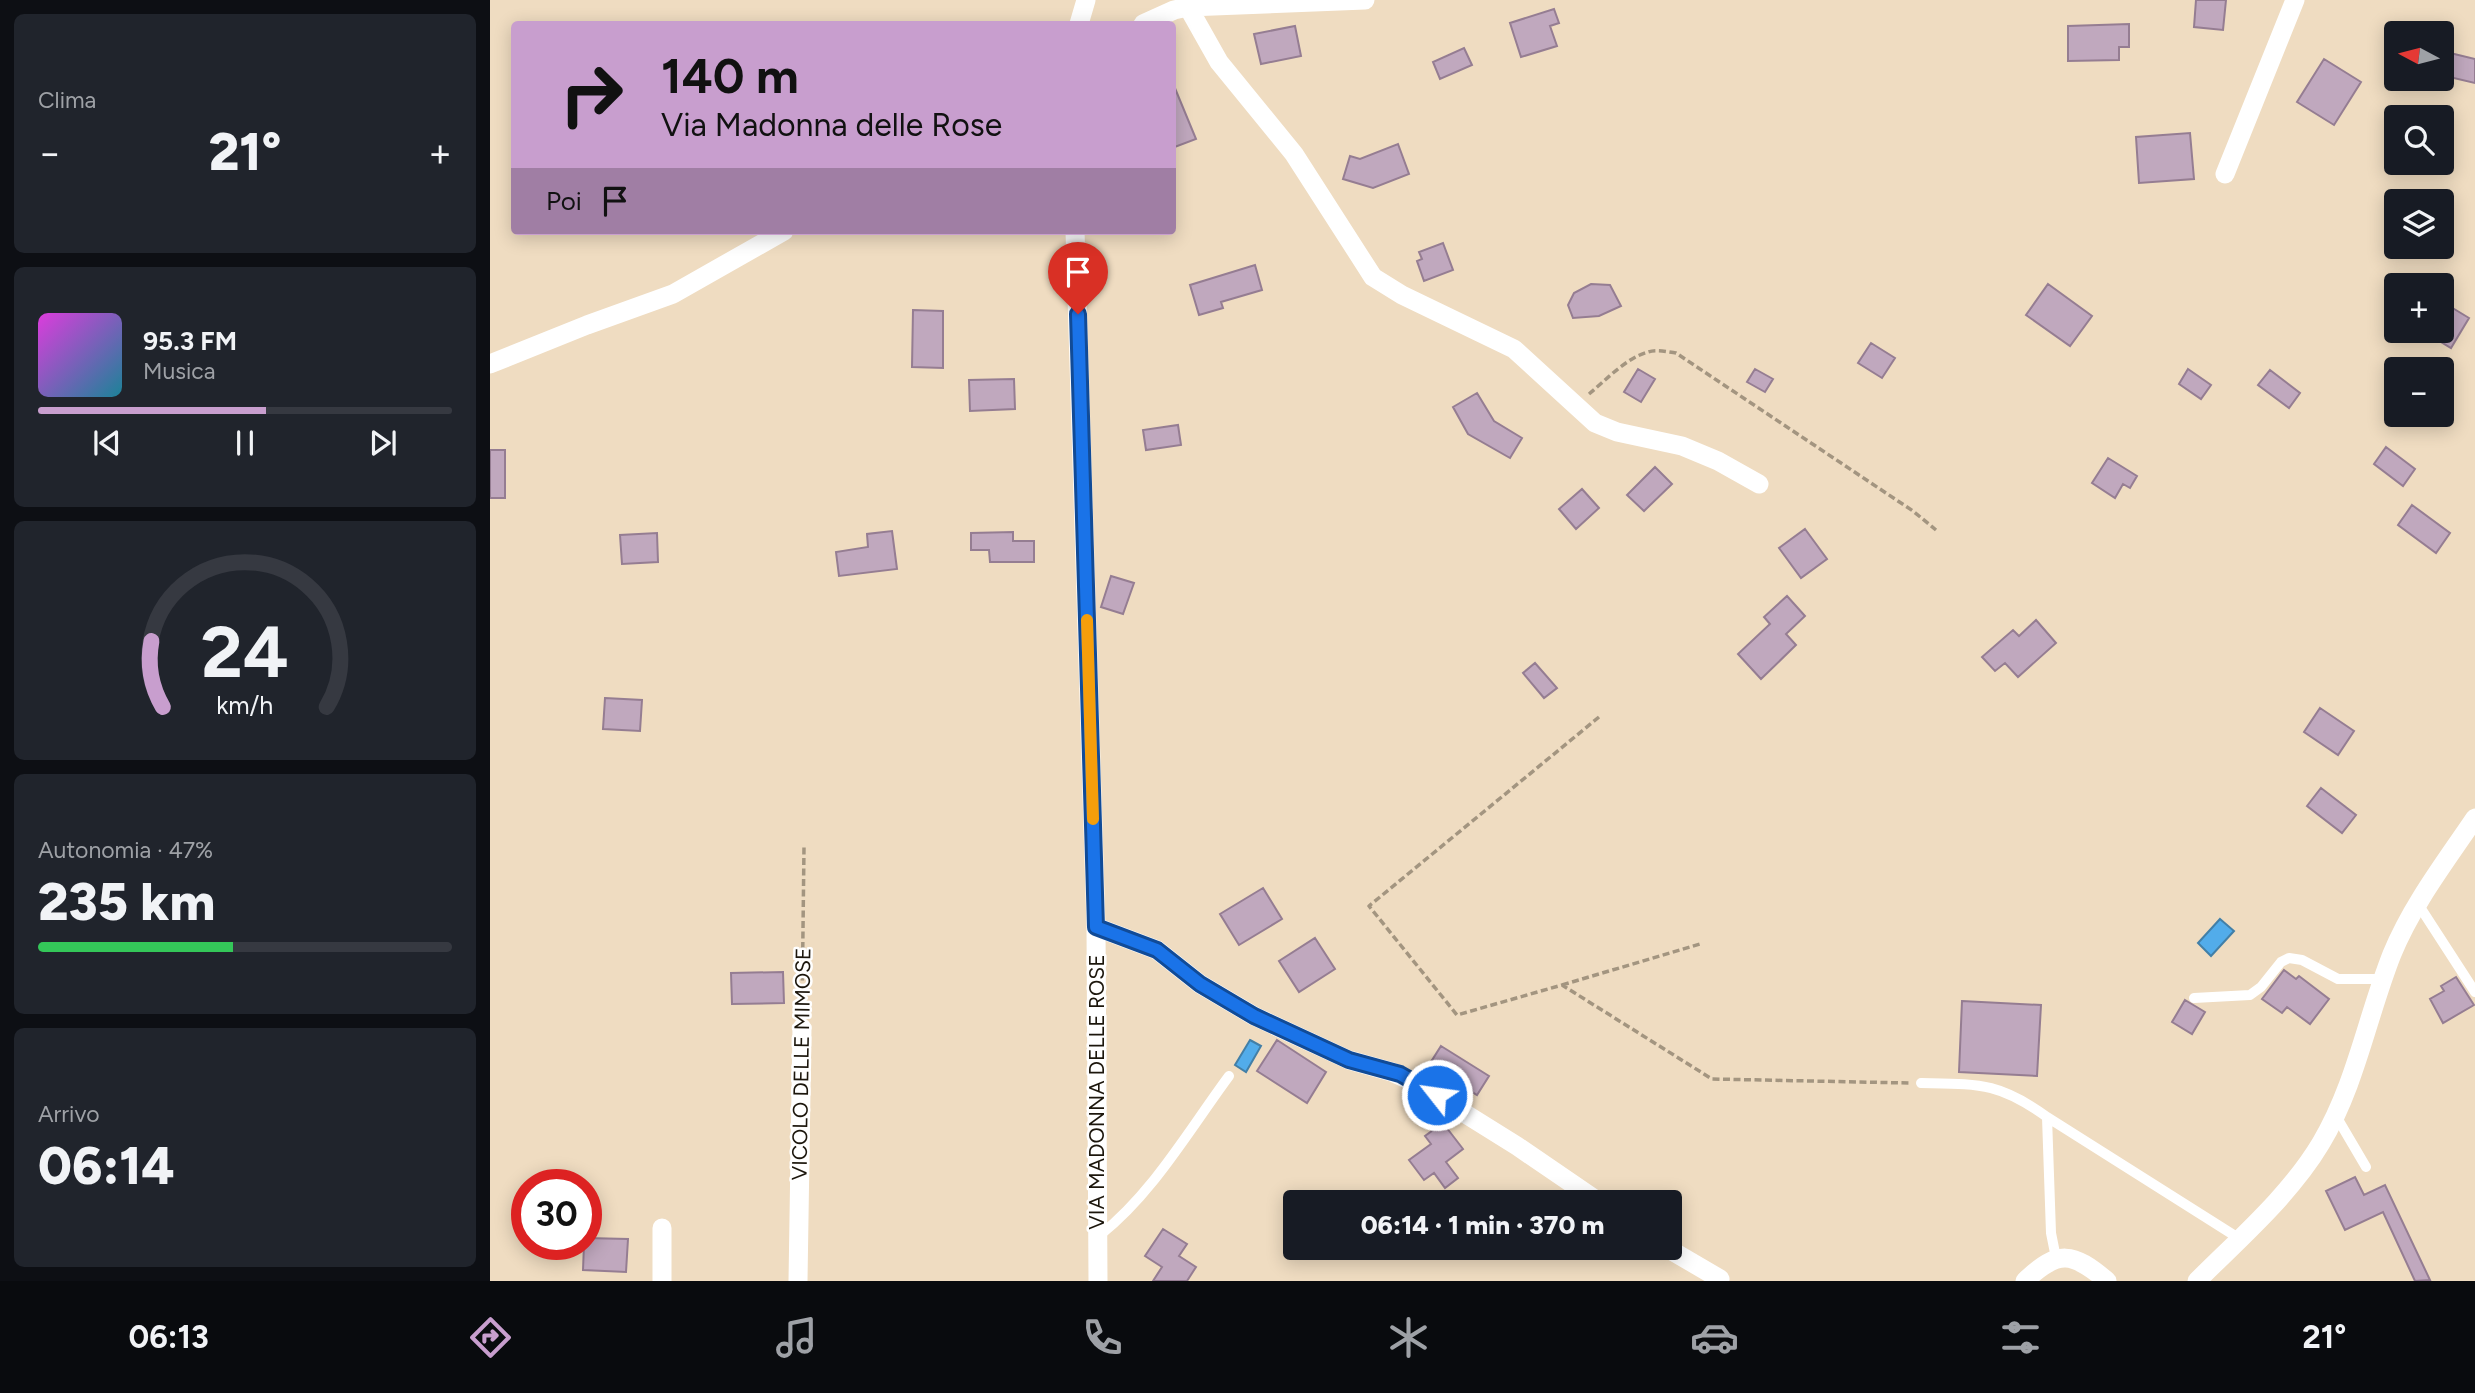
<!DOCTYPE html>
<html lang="it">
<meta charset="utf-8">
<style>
body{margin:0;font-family:Figtree,sans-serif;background:#20242c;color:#f1f3f6;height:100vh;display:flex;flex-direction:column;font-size:26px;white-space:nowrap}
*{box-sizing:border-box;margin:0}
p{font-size:23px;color:#9ea1a6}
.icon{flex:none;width:38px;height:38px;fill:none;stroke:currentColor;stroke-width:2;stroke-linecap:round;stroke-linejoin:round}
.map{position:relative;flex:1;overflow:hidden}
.side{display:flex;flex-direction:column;gap:14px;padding:14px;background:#0d0f14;width:490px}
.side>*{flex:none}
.top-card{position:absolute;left:21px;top:21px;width:665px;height:214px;border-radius:7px;box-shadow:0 4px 18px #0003;background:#c89ece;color:#111;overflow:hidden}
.needle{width:46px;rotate:277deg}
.tools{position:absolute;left:1894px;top:21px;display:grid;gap:14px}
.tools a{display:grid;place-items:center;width:70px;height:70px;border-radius:7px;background:#171b24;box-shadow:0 4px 18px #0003;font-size:35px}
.speed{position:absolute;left:21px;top:1169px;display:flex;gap:14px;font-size:35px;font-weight:700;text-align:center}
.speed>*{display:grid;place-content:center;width:91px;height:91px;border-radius:50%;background:#171b24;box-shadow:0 4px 18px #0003;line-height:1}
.speed .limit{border:10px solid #d22;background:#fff;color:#111}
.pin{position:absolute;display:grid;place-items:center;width:60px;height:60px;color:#fff;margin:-72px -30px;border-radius:50% 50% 50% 0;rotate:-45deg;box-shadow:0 0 7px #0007}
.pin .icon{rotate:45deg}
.me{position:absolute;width:77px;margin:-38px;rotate:300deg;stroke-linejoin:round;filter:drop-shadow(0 0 5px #0008)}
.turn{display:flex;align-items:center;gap:24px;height:147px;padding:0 35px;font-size:32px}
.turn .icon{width:91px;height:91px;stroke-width:2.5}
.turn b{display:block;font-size:49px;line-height:60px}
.then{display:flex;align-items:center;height:66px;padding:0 35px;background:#0003;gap:14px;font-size:26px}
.big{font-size:52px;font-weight:800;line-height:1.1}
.side .card{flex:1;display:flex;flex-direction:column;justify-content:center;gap:10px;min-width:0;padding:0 24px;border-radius:10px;background:#20242c}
.side .dial{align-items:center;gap:0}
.dial svg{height:182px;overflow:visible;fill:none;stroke:#363941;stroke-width:7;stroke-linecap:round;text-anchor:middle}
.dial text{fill:#f1f3f6;stroke:none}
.song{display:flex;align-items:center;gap:21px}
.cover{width:84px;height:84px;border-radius:10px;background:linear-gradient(135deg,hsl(300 70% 55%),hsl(190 70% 35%))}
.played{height:7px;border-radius:4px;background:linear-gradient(90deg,#c89ece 55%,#363941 55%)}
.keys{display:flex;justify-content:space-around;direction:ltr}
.heat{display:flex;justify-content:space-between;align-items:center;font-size:38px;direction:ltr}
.charge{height:10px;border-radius:5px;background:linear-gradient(90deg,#34c759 47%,#363941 0)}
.trip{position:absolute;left:793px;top:1190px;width:399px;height:70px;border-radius:7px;background:#171b24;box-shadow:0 4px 18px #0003;font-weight:800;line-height:70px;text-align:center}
.menu{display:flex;height:112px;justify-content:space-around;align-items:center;background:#090b0e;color:#9ea1a6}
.menu .icon{width:49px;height:49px}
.menu .on{color:#c89ece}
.menu b{font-size:32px;color:#f1f3f6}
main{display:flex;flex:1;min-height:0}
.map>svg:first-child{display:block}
.water{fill:#52acea;stroke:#427fa7;stroke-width:2}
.building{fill:#c0a8be;stroke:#957d92;stroke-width:2}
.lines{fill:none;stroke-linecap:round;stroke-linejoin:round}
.path{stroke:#a39580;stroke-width:3.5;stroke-dasharray:7 3.5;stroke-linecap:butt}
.service{stroke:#fff;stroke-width:10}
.minor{stroke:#fff;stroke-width:19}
.route-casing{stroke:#114b97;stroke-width:18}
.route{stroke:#1a73e8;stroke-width:12}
.slow{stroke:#f59e0b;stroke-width:12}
.labels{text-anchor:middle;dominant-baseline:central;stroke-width:5;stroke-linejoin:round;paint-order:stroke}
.street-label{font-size:21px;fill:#1c160c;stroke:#fff}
</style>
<main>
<section class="side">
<div class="card"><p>Clima</p>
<div class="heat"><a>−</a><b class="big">21°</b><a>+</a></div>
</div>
<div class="card">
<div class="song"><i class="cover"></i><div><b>95.3 FM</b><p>Musica</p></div></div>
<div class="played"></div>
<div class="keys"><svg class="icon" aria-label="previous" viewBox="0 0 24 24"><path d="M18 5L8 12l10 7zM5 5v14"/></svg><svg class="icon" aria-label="pause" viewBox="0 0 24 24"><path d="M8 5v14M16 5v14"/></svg><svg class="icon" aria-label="next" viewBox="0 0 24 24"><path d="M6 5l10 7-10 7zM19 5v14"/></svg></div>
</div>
<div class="card dial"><svg viewBox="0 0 100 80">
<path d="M14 69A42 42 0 1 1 86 69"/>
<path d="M14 69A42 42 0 0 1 9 40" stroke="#c89ece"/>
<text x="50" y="56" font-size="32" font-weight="700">24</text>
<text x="50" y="72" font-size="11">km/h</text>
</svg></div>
<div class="card"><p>Autonomia · 47%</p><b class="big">235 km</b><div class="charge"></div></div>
<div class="card"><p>Arrivo</p><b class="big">06:14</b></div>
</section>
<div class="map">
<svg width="1985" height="1281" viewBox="0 0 1985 1281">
<rect width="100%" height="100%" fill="#efdcc1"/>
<path class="water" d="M1730,919L1744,931L1721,956L1708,943Z
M760,1040L771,1046L756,1072L745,1065Z"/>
<path class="building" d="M1706,0H1736L1733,30L1704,27Z
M1064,9L1069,23L1060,26L1067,46L1031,57L1020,23Z
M1639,24V47H1629V60L1578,61V26Z
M805,26L811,56L771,64L764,34Z
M974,48L982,65L950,79L943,62Z
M1956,52L1985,59V83L1951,75Z
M1834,59L1871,82L1844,125L1807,102Z
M682,81L706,139L682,148Z
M1700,133L1704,179L1649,183L1646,137Z
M908,144L919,174L883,188L853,179L860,156L870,159Z
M953,243L963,270L934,281L927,261L932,259L929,252Z
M765,265L772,290L731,302L733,308L709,315L700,285Z
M1101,284L1120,285L1131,306L1109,316L1083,318L1078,305L1084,293Z
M1558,284L1602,316L1580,346L1536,315Z
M1951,301L1979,318L1961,348L1933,331H1951Z
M423,310L453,311V368L422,367Z
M1381,343L1405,358L1392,378L1368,363Z
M1148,369L1165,379L1151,402L1134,392Z
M1265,369L1283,379L1275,392L1257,382Z
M1698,369L1721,385L1711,399L1689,384Z
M1780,370L1810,393L1799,408L1768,385Z
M524,379L525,409L480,411L479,380Z
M987,393L1004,421L1032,438L1020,458L978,434L963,407Z
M688,425L691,445L656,450L653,430Z
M1896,447L1925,469L1913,486L1884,464Z
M0,450H15V498H0Z
M1618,458L1647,476L1640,488L1633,484L1625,498L1602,483Z
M1165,467L1182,484L1154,511L1137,495Z
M1092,489L1109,508L1086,529L1069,509Z
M1922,505L1960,533L1946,553L1908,525Z
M1315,529L1337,559L1311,578L1289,548Z
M402,531L407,569L349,576L346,552L378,547L377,534Z
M523,532V541H544V562H500L499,550H481V533Z
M167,533L168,562L132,564L130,535Z
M621,576L644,583L633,614L611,607Z
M1297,596L1315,616L1296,634L1306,645L1271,679L1248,654L1280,624L1274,617Z
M1546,620L1566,643L1528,677L1515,663L1505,671L1492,657L1523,630L1529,636Z
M1045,663L1067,688L1054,698L1033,673Z
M115,698L152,700L150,731L113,729Z
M1830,708L1864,731L1848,755L1814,732Z
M1831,788L1866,815L1852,833L1817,806Z
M773,888L792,919L749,945L730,914Z
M825,938L845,969L809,992L789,961Z
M1794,970L1806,979L1809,976L1839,999L1820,1024L1797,1007L1792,1013L1772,999Z
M293,972L294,1003L242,1004L241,973Z
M1966,977L1984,1005L1953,1023L1940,999L1954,991L1951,986Z
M1695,1000L1715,1012L1702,1034L1682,1022Z
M1472,1001L1551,1005L1547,1076L1469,1072Z
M787,1040L836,1072L817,1103L767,1071Z
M951,1046L999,1076L987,1095L939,1065Z
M953,1123L973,1149L956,1162L968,1178L955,1188L944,1173L934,1180L919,1160L941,1144L935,1136Z
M1865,1177L1874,1195L1895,1185L1940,1280L1925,1281L1893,1212L1855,1230L1836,1191Z
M673,1229L697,1244L689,1256L706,1267L697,1281H663L672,1267L655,1256Z
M96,1238L138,1239L136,1272L93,1270L94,1244H96Z"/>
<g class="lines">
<path class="path" d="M1099,394C1116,380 1136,358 1158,352C1167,349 1177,352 1186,353L1423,511L1446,530
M1109,717L879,906L967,1015L1072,985L1222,1079L1419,1083
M1072,985L1210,944
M312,1012L314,847"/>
<path class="service" d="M1928,904L1985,992
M1704,998L1760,995L1771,987L1791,962L1799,958L1812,960L1848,979H1893
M1431,1083C1489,1084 1509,1082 1557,1117
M1846,1116L1876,1167
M610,1235C663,1193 699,1130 739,1076
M1566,1258L1561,1233L1557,1117L1750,1239"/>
<path class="minor" d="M698,7L729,62L804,154L883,277L912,295L1024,349L1105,423L1127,432L1192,446L1228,461L1269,484
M589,24L596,0
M653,24L684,10L698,7L875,0
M1735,174L1805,0
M585,231L606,927L608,1281
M0,364L97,325L183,294L294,231
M606,927L667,950L710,984L764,1016L859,1060L902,1072L926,1083L1027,1146L1109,1202
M172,1228V1281
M1177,1248L1230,1279
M308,1281L312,1028
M1535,1281C1568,1249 1583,1252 1617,1281
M1707,1281C1750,1238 1800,1195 1831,1143C1866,1084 1877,1017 1902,954C1922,905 1956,861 1985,818"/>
</g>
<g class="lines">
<g class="route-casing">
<path id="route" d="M588,314L606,927L667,950L710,984L764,1016L859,1060L910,1074L947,1095"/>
</g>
<use href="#route" class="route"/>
<path class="slow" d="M597,620L603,819"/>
</g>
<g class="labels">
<g class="street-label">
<text transform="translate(311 1064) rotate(-89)">VICOLO DELLE MIMOSE</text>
<text transform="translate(606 1092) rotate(-90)">VIA MADONNA DELLE ROSE</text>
</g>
</g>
</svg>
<div class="tools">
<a><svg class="needle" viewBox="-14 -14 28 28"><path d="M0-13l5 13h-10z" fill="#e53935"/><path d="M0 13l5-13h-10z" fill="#9ea1a6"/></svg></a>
<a><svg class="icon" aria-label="search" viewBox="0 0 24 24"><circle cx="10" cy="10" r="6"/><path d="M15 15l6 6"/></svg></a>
<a><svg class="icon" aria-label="layers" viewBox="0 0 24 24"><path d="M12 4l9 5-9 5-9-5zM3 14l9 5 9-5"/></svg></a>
<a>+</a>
<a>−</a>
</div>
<div class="speed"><div class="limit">30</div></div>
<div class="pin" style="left:588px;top:314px;background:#d93025"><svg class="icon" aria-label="arrive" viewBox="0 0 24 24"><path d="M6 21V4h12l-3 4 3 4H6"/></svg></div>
<svg class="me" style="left:947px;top:1095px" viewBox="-20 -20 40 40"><circle r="17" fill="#1a73e8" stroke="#fff" stroke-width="3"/><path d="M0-11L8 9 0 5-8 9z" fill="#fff"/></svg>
<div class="trip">06:14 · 1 min · 370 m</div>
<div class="top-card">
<div class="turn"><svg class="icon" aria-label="right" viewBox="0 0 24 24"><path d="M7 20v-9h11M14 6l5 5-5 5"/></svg><div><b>140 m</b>Via Madonna delle Rose</div></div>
<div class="then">Poi<svg class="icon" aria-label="arrive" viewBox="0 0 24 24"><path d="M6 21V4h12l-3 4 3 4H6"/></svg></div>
</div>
</div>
</main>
<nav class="menu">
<b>06:13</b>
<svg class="icon on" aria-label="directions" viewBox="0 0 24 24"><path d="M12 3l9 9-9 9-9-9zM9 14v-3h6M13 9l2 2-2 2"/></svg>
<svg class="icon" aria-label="music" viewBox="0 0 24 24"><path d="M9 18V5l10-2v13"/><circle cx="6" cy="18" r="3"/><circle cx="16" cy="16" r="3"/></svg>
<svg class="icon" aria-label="phone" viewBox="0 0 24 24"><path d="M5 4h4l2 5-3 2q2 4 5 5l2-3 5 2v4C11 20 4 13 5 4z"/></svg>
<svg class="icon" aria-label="climate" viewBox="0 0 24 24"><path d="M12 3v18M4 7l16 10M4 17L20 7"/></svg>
<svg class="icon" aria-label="car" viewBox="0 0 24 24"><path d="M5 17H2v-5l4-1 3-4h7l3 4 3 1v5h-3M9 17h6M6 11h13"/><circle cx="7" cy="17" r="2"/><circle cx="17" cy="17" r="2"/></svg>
<svg class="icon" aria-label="filters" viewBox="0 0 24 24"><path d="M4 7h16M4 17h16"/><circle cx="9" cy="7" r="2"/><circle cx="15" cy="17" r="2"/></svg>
<b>21°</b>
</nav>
